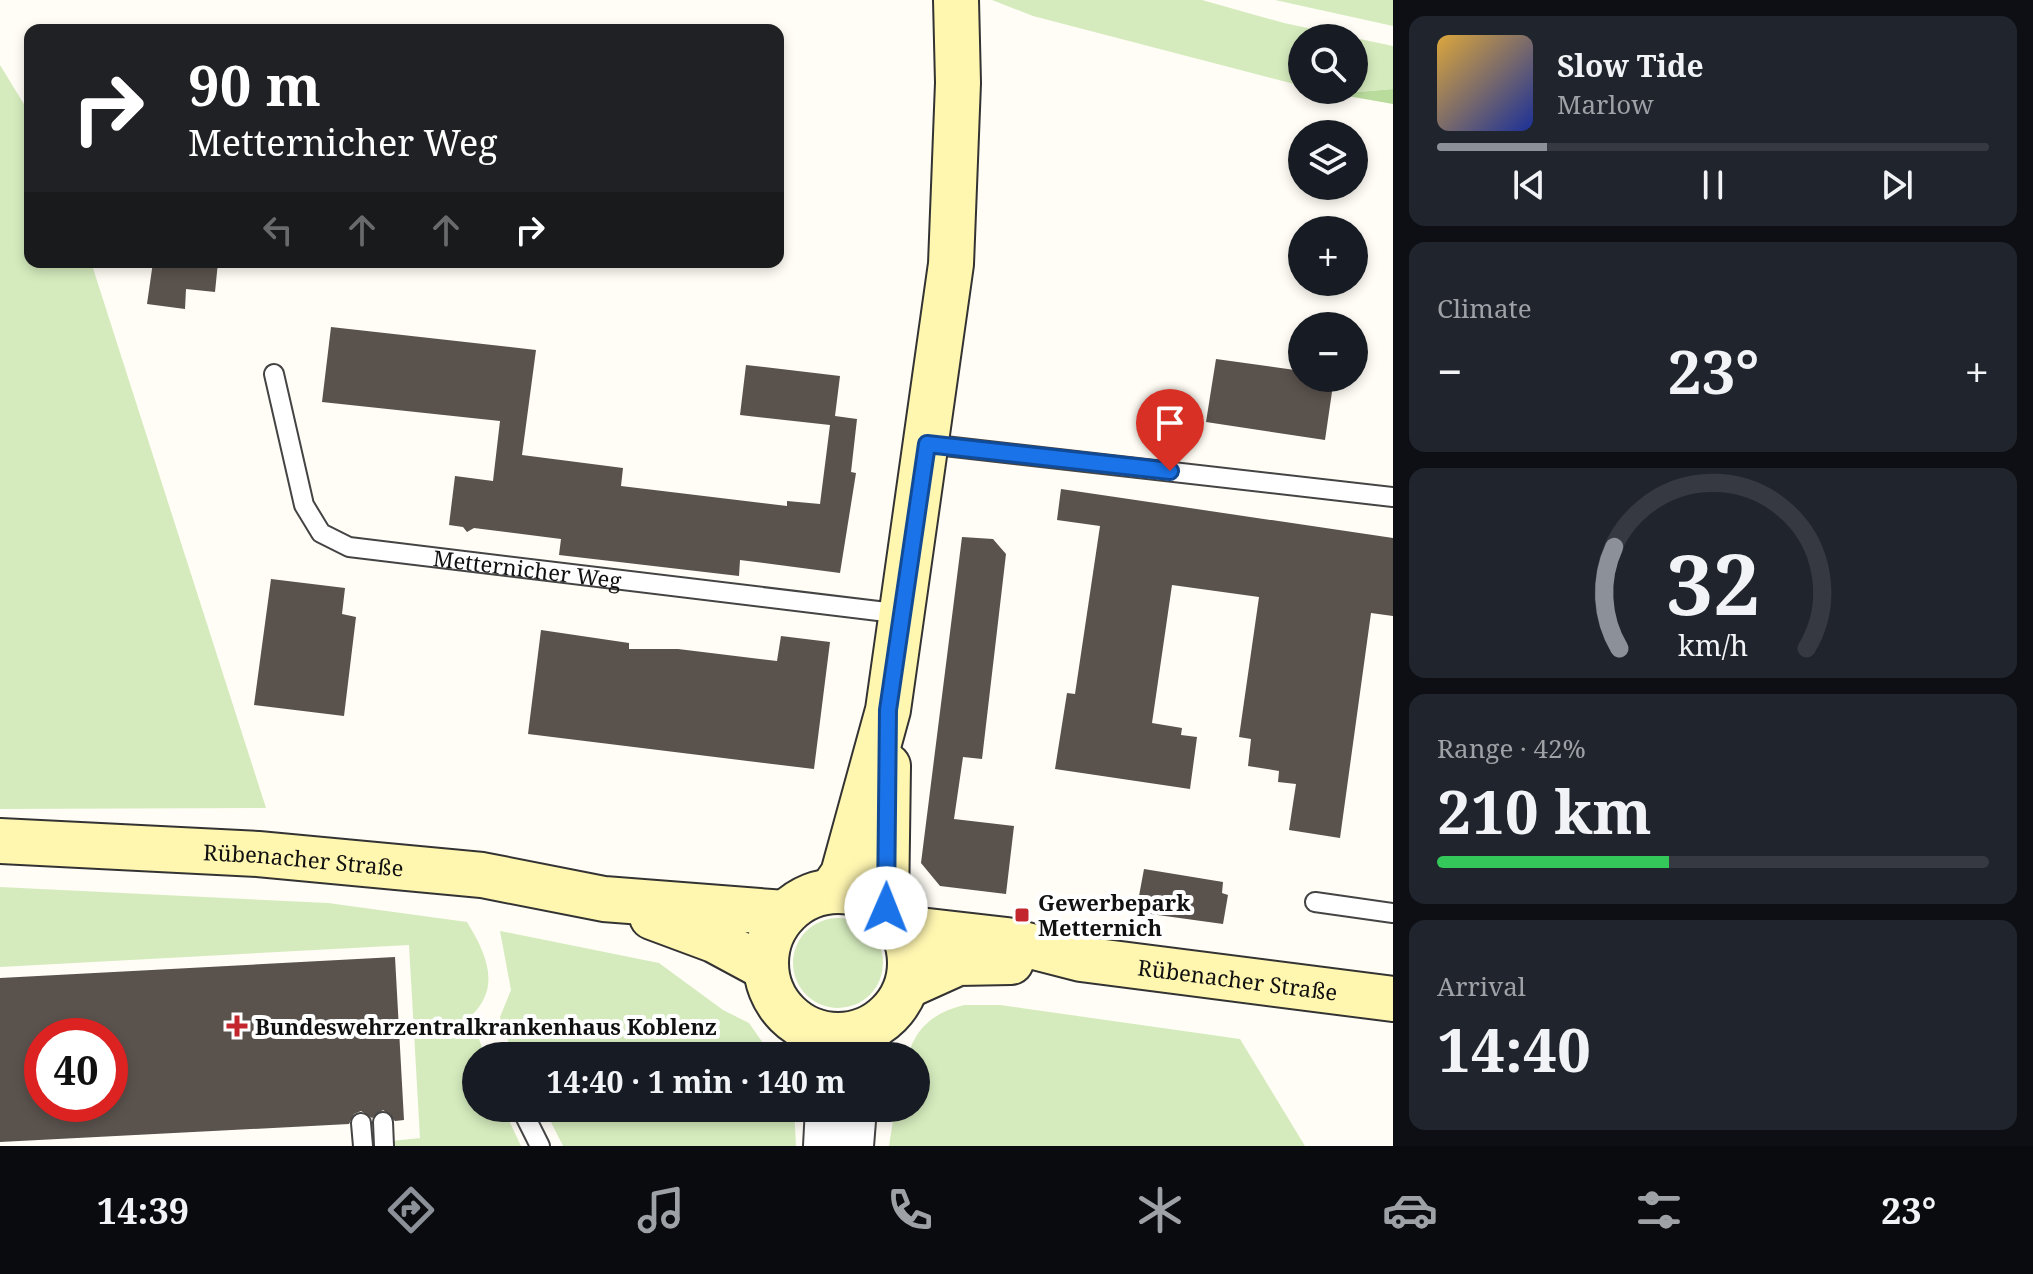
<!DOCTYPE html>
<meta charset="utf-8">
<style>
body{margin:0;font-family:"Noto Serif",serif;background:#20242c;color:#f1f3f6;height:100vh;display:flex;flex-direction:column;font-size:30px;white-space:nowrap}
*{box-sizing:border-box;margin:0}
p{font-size:26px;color:#9ea1a6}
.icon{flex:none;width:44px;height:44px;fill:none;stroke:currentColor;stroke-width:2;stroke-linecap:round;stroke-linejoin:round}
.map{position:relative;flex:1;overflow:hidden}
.drawer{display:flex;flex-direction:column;gap:16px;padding:16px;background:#0d0f14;width:640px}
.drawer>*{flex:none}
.banner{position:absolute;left:24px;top:24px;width:760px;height:244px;border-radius:16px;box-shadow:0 4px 12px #0003;background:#202124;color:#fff;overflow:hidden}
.fabs{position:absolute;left:1288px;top:24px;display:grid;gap:16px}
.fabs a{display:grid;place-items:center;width:80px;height:80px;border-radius:50%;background:#171b24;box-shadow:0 4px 12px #0003;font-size:40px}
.speed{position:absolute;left:24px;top:1018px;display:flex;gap:16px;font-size:40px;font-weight:700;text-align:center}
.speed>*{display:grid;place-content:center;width:104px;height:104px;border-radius:50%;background:#171b24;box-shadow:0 4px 12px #0003;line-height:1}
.speed .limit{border:12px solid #d22;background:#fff;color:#111}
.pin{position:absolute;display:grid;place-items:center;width:68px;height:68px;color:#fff;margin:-82px -34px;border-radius:50% 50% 50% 0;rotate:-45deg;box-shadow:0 0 8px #0007}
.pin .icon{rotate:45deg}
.me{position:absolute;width:88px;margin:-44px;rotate:1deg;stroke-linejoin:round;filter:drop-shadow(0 0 6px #0008)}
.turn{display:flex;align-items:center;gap:28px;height:168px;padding:0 32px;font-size:36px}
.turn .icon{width:104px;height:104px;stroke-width:2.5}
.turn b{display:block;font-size:56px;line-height:68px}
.lanes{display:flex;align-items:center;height:76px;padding:0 32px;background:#0003;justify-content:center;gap:40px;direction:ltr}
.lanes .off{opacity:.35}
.big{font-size:60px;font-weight:700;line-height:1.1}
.drawer .widget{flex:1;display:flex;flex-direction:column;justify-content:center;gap:12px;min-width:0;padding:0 28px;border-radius:16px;background:#20242c}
.drawer .dial{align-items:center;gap:0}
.dial svg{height:208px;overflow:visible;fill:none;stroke:#363941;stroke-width:7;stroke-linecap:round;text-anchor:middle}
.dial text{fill:#f1f3f6;stroke:none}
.song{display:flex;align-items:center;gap:24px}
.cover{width:96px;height:96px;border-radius:12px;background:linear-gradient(135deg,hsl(40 70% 55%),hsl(230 70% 35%))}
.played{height:8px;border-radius:4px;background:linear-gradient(90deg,#8c9099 20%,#363941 20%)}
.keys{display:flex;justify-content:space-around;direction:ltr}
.heat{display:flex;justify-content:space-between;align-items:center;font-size:44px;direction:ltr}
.charge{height:12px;border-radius:6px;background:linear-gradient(90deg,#34c759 42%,#363941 0)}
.trip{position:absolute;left:462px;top:1042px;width:468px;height:80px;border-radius:40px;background:#171b24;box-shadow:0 4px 12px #0003;font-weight:700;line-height:80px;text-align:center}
.dock{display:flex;height:128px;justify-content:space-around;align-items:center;background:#090b0e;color:#9ea1a6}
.dock .icon{width:56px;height:56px}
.dock .active{color:#8c9099}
.dock b{font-size:36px;color:#f1f3f6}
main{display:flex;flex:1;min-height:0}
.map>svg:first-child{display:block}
.green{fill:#d5ebbd}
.forest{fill:#b9dc9c}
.building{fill:#5a524d;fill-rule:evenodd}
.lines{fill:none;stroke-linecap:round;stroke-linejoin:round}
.lane-casing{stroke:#444;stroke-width:22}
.street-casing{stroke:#444;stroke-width:42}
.secondary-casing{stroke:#333;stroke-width:48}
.lane{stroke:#fff;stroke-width:18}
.street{stroke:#fff;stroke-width:38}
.secondary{stroke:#fff6b0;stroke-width:44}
.route-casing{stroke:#114b97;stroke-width:20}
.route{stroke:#1a73e8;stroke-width:14}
.poi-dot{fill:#c4262e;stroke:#fff;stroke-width:3}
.labels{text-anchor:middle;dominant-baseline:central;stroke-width:8;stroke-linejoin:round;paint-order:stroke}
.street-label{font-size:22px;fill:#111;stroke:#fff}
.poi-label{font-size:22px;font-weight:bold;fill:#111;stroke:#fff;text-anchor:start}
</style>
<main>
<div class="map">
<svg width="1393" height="1146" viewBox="0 0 1393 1146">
<rect width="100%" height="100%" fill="#fffdf5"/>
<path class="green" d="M992,0H1202L1284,23L1393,46V89L1336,94L1319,90H1354V38H1302V86L1033,16Z
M1275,0H1393V26Z
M0,65L30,114V262H91L266,808L0,809Z
M0,887L328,903L467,922C486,953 502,987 471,1016L485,1056H476V1108H503L521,1146H392V1141L420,1138L409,945L0,967Z
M793 963a45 45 0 1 1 90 0a45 45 0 1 1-90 0Z
M500,931L659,963L723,1010L749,1023L772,1056H513L500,1017L511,990Z
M964,1005H1000L1240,1039L1305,1146H889L895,1108H916V1056H908C916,1026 936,1012 964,1005Z
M544,1108H794L796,1146H563Z"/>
<path class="forest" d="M1393,89V104L1336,94Z"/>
<path class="building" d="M153,262H218L215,292L186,289L185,309L147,304Z
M331,327L536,350L522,455L623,468L621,486L787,506V501L820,504L830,425L740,415L746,365L840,376L835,416L857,419L851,472L856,473L840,573L740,560L739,576L559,555L561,539L474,528L467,532L463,527L449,525L455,476L493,481L500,421L322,402Z
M1216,359L1302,371V378H1334L1325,440L1206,422Z
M1061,489L1393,538V616L1371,613L1340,838L1289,830L1296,784L1278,782L1279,771L1248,766L1251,739L1239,737L1259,597L1172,585L1152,723L1182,728L1181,735L1197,737L1190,789L1055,769L1067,693L1075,694L1100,526L1057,520Z
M962,537L993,539L1006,554L982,759L963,757L954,819L1014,826L1006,894L940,886L921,863Z
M271,579L345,588L342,614L356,617L344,716L254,705Z
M541,630L629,643V649H678L777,661L781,636L830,642L814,769L528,734Z
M1144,869L1223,882L1222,893L1228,895L1223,924L1136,912Z
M395,957L404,1120L395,1121L383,1110L372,1118L361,1111L354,1114L349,1124L0,1142V978ZM42,1036H110V1104H42Z"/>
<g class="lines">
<g class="lane-casing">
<g id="lane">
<path id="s1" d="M274,374L304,505L321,533L349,547L903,614"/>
<path d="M927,444L1393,497"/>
<path d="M1315,902L1393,913"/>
<path d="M521,1108L540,1146"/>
<path d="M383,1122L384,1146"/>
<path d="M361,1123L363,1146"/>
</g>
</g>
<g class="street-casing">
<path id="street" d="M799,1024L818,1056
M864,1056L869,1029
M823,1146L825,1108
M854,1146L857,1108"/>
</g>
<g class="secondary-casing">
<g id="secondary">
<path id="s2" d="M0,841L258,854L482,875L604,899L785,913"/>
<path d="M832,890L843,874L888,710L951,264L958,83L956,0"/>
<circle cx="838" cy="963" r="72"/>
<path d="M886,908L888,766"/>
<path d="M652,917L714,940L766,968"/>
<path id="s3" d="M902,928L1007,940L1081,959L1393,999"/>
<path d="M907,986L958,963L1011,962"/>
</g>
</g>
<use href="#lane" class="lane"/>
<use href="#street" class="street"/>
<use href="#secondary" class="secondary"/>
</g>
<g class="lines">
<g class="route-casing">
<path id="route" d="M886,908L888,710L927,444L1170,471"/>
</g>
<use href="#route" class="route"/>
</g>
<g class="poi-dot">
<rect x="1014" y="907" width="16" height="16" rx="4"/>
<path d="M233 1014h8v8h8v8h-8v8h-8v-8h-8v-8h8z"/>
</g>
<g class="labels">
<g class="street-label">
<text stroke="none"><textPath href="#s1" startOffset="378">Metternicher Weg</textPath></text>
<text stroke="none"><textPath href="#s2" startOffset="304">Rübenacher Straße</textPath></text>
<text stroke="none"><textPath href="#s3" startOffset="340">Rübenacher Straße</textPath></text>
</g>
<g class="poi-label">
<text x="1038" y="902">Gewerbepark<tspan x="1038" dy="25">Metternich</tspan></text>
<text x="255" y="1026">Bundeswehrzentralkrankenhaus Koblenz</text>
</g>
</g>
</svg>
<div class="fabs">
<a><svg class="icon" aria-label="search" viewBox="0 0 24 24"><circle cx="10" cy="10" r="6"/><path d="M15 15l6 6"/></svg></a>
<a><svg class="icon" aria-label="layers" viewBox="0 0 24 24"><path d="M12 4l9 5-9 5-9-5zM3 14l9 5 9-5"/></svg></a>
<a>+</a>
<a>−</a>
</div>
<div class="speed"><div class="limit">40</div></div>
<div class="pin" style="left:1170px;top:471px;background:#d93025"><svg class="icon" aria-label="arrive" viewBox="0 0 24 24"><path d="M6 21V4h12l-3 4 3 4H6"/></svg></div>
<svg class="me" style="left:886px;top:908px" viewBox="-20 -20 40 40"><circle r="19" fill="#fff"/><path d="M0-13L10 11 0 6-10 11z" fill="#1a73e8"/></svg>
<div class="trip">14:40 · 1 min · 140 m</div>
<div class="banner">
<div class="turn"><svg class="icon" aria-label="right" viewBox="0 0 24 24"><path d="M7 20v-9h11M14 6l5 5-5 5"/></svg><div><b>90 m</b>Metternicher Weg</div></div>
<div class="lanes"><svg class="icon off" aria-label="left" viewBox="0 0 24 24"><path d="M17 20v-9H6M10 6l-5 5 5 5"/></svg><svg class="icon off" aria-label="ahead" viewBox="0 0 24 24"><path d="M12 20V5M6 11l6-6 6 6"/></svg><svg class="icon off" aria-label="ahead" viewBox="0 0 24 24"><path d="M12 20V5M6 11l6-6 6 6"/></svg><svg class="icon" aria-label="right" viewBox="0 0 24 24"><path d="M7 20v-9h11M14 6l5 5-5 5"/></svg></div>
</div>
</div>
<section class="drawer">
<div class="widget">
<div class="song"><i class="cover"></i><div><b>Slow Tide</b><p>Marlow</p></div></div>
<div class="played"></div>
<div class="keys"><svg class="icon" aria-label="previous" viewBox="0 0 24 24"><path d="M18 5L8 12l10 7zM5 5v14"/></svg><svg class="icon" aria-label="pause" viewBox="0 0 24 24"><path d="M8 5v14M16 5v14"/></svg><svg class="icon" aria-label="next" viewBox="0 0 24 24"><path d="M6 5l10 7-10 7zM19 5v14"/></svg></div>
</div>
<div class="widget"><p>Climate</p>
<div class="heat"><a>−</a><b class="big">23°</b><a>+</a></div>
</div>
<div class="widget dial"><svg viewBox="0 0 100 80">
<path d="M14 69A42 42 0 1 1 86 69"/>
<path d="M14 69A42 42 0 0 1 12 30" stroke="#8c9099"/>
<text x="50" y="56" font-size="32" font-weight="700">32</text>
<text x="50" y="72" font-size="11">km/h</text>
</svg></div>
<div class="widget"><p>Range · 42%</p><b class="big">210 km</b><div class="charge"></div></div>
<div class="widget"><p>Arrival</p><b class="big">14:40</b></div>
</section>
</main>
<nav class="dock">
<b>14:39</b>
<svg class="icon active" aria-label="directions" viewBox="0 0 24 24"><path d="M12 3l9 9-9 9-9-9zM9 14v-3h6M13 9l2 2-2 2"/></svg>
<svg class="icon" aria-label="music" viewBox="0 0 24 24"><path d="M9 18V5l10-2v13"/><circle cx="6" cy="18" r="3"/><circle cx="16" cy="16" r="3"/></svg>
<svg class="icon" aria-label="phone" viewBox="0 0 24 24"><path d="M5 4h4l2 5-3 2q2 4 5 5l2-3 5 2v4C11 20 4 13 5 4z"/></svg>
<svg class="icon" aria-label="climate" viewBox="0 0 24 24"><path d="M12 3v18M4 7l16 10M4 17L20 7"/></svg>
<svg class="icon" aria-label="car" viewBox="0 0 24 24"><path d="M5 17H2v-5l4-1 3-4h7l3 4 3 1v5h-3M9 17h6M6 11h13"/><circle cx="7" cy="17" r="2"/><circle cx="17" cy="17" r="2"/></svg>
<svg class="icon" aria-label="filters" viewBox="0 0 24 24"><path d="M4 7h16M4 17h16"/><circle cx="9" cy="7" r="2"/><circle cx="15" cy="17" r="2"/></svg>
<b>23°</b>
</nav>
